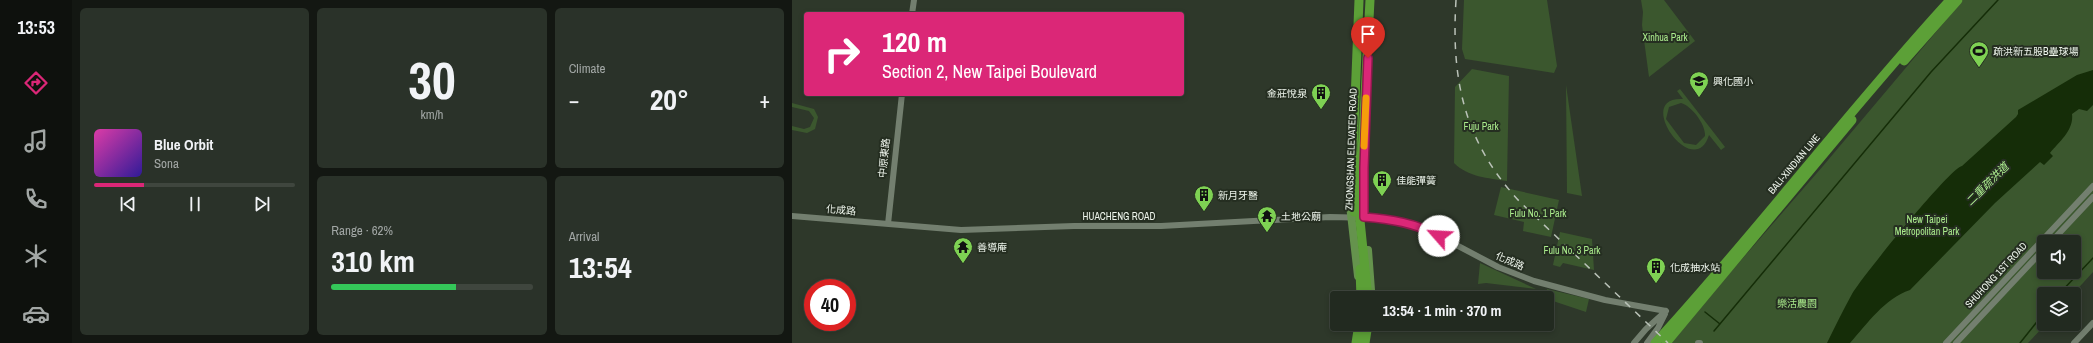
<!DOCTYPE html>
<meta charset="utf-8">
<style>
body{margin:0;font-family:"Archivo Narrow","Noto Sans TC",sans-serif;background:#2a3229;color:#f1f3f6;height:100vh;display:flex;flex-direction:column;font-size:15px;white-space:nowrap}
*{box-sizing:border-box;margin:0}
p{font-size:13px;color:#a2a7a5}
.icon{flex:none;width:22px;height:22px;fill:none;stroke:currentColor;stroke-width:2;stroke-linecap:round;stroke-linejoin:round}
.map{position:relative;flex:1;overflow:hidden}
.details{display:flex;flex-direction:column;gap:8px;padding:8px;background:#131712;width:720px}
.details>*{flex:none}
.banner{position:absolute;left:12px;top:12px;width:380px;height:84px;border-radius:4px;box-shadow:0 2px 6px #0003,0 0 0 1px #3f463e;background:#db2777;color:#fff;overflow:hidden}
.controls{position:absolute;left:1245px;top:235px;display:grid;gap:8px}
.controls a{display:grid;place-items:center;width:44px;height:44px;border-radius:4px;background:#222a20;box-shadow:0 2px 6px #0003,0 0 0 1px #3f463e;font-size:20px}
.speed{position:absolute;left:12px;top:279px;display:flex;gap:8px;font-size:20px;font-weight:700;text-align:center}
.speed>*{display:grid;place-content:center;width:52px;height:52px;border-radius:50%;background:#222a20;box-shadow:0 2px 6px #0003,0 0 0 1px #3f463e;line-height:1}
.speed .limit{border:6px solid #d22;background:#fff;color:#111}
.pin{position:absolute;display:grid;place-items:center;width:34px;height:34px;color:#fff;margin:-41px -17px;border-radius:50% 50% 50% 0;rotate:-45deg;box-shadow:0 0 4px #0007}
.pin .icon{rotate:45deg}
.me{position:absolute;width:44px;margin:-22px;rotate:296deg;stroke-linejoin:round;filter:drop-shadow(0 0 3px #0008)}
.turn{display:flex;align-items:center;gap:14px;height:84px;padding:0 12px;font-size:18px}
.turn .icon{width:52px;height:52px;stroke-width:2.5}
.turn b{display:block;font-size:28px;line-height:34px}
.big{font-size:30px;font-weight:700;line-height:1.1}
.details .card{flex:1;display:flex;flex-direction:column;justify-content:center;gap:6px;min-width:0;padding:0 14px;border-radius:6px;background:#2a3229}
.details .dial{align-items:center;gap:0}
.dial b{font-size:52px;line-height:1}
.song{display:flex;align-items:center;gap:12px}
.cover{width:48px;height:48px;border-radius:6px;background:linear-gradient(135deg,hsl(320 70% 55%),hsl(250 70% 35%))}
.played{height:4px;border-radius:2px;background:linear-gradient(90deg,#db2777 25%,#3f463e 25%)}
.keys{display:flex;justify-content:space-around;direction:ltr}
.heat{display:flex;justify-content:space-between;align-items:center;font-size:22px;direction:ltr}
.charge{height:6px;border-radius:3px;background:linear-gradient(90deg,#34c759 62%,#3f463e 0)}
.details .tiles{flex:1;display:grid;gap:8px;grid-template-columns:repeat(3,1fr)}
.card:first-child{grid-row:span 2}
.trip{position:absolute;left:538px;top:291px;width:224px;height:40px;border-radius:4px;background:#222a20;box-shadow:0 2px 6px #0003,0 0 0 1px #3f463e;font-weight:700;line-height:40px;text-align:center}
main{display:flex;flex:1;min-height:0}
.tabs{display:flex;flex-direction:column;width:72px;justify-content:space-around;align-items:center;background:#0e110d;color:#a2a7a5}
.tabs .icon{width:28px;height:28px}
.tabs .active{color:#db2777}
.tabs b{font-size:18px;color:#f1f3f6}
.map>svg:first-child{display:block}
.green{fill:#3b572e;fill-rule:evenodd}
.water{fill:#152d08}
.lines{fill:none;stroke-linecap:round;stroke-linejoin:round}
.stream{stroke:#152d08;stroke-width:1.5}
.minor{stroke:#737f6f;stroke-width:6}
.major{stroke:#65934d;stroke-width:8}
.highway{stroke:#5ca037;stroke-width:9}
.rail{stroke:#bac2b8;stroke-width:1.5;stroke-dasharray:7 7;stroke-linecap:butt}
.route-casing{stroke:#8e194d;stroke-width:10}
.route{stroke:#db2777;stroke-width:7}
.slow{stroke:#f59e0b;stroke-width:7}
.labels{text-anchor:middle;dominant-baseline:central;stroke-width:4;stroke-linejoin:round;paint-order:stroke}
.park-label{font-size:10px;fill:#aaeb8c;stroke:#252e21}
.poi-label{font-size:10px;fill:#eef5ec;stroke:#252e21;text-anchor:start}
.street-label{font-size:10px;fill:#eef5ec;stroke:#252e21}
.water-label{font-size:11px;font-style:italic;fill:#b0f192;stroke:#252e21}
</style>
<main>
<nav class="tabs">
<b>13:53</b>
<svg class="icon active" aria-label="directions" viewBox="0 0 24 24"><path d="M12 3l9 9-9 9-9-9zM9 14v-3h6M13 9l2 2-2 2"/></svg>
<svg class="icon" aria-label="music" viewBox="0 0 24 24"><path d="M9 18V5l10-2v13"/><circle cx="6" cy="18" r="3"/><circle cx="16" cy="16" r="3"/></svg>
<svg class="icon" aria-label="phone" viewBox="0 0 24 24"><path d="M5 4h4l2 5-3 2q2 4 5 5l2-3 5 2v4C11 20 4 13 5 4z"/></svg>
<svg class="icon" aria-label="climate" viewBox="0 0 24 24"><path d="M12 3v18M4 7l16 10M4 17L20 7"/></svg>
<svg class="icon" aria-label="car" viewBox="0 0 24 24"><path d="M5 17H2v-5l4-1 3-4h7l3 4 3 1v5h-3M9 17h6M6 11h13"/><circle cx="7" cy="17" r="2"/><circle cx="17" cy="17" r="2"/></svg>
</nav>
<section class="details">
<div class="tiles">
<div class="card">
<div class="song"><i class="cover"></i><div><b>Blue Orbit</b><p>Sona</p></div></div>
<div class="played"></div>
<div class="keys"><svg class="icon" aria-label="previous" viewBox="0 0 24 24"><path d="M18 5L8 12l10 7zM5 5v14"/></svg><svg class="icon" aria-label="pause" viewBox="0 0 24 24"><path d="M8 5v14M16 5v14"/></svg><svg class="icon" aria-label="next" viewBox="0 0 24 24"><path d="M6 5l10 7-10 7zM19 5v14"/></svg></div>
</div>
<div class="card dial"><b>30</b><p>km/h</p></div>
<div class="card"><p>Climate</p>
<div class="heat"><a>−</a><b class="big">20°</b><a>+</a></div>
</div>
<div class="card"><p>Range · 62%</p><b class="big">310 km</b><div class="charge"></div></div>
<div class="card"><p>Arrival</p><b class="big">13:54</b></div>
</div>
</section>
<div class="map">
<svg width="1301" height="343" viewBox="0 0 1301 343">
<rect width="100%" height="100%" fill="#2e382a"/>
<path class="green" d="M672,0H755L765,66L762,73L673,59L670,49Z
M849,0H872L903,41L857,77L850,25L851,12Z
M1171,0H1301V272L1281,294H1252V324H1254L1236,343H877L1031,166ZM1252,242H1282V272H1252Z
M680,69L717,76L715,181C696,178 676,177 662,163L663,87Z
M774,85L790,196L775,193Z
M888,89L933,147L929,150L917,135C902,183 840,96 891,99L885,91ZM889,103C900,106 914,125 913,136L904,145L892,143L874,119L877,107Z
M0,103L22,109L26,117L23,129L15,133L0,130V126L12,129L18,127L22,118L17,111L0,107Z
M709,187L767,200L759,237L731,231L732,222L702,215Z
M768,232L800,239L802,270L771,263L768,267L761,265Z
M688,263L744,289L694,283L686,284Z
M755,289L797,299L794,312L755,299L753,298Z"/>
<path class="water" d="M1301,70V105L1295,111L1287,109L1280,114C1282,130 1268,141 1258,153L1261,156L1252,165L1248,162L1203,203L1118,290C1092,299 1076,323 1058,343H1035C1043,327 1051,310 1060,294C1069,278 1159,167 1170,166L1224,117L1226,114V110L1285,75Z"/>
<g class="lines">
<path class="stream" d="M1267,294L1301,258
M913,312L928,324
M922,331L1139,72L1206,0
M1228,343L1252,313"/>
<path class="minor" d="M120,14L122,0
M0,216L169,230L282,226H369L538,217L583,218L606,221L634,229L706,267L742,281L813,300L874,311
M96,224L110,94
M1259,242L1301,197
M842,343L854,329L874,311
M855,343L866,328L873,314
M906,343H908
M1154,343L1301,186
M1164,343L1252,249
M1282,343L1301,323"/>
<path class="major" d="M558,205L566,276
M576,250L579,290"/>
<path class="highway" d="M1112,61L1166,0
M562,212L561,151L567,0
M568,269L569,298
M576,298L567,211L578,0
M564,343L567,324
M573,343L576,324
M863,343C965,232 1056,111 1158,0
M874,343L1060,120"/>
<path class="rail" d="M664,0C659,80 672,142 728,202L876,343"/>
</g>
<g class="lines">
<g class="route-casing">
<path id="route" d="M576,58L572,168V217C598,219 624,223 647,236"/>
</g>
<use href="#route" class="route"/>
<path class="slow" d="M572,146L574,98"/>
</g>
<defs>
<g id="stadium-pin" transform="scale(1)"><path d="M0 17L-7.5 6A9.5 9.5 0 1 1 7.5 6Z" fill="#7ed153" stroke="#252e21"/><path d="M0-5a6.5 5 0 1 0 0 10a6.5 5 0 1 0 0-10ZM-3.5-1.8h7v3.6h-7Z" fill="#111"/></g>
<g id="school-pin" transform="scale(1)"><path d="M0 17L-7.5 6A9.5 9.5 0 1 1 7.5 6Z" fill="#7ed153" stroke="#252e21"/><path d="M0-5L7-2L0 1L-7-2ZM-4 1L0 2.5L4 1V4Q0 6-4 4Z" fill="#111"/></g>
<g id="building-pin" transform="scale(1)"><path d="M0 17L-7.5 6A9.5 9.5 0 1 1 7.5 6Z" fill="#7ed153" stroke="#252e21"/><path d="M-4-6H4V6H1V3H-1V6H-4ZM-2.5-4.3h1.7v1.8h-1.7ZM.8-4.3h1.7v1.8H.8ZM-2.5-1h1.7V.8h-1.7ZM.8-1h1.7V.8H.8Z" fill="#111"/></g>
<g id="temple-pin" transform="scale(1)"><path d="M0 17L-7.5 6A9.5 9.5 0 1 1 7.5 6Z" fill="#7ed153" stroke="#252e21"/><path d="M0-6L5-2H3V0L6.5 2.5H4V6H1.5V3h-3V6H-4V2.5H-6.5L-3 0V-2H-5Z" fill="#111"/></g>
</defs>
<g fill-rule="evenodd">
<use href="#stadium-pin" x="1187" y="51"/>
<use href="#school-pin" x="907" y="81"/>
<use href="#building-pin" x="529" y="93"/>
<use href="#building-pin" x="590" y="180"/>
<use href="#building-pin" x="412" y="195"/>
<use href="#temple-pin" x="475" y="216"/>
<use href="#temple-pin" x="171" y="247"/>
<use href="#building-pin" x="864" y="267"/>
</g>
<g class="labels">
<g class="park-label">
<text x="873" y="37">Xinhua Park</text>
<text x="689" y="126">Fuju Park</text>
<text x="746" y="213">Fulu No. 1 Park</text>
<text x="1135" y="219">New Taipei<tspan x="1135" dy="12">Metropolitan Park</tspan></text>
<text x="780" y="250">Fulu No. 3 Park</text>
<text x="1005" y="303">樂活農園</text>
</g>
<g class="poi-label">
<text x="1201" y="51">疏洪新五股B壘球場</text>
<text x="921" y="81">興化國小</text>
<text x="515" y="93" text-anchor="end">金莊悅泉</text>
<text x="604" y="180">佳能彈簧</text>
<text x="426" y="195">新月牙醫</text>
<text x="489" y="216">土地公廟</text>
<text x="185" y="247">善導庵</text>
<text x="878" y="267">化成抽水站</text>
</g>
<g class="street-label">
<text transform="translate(559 149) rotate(-88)">ZHONGSHAN ELEVATED ROAD</text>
<text transform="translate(92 158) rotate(-84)">中原東路</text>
<text transform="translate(1002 164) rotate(-50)">BALI-XINDIAN LINE</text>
<text transform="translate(49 210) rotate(5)">化成路</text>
<text x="327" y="216">HUACHENG ROAD</text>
<text transform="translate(718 261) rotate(23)">化成路</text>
<text transform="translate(1204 275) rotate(-47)">SHUHONG 1ST ROAD</text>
</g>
<g class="water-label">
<text transform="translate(1195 184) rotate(-45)">二重疏洪道</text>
</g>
</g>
</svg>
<div class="controls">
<a><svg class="icon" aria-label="sound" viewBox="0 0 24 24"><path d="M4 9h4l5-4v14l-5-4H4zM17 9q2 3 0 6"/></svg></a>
<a><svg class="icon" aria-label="layers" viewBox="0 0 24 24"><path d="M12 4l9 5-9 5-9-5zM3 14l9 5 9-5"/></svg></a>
</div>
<div class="speed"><div class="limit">40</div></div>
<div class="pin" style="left:576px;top:58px;background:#d93025"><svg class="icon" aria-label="arrive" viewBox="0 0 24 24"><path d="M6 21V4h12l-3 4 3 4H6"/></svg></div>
<svg class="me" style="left:647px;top:236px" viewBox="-20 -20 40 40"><circle r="19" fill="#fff"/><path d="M0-13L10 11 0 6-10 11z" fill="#db2777"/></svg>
<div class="trip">13:54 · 1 min · 370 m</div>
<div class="banner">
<div class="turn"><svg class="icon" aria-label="right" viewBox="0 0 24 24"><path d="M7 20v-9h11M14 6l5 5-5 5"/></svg><div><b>120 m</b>Section 2, New Taipei Boulevard</div></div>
</div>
</div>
</main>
